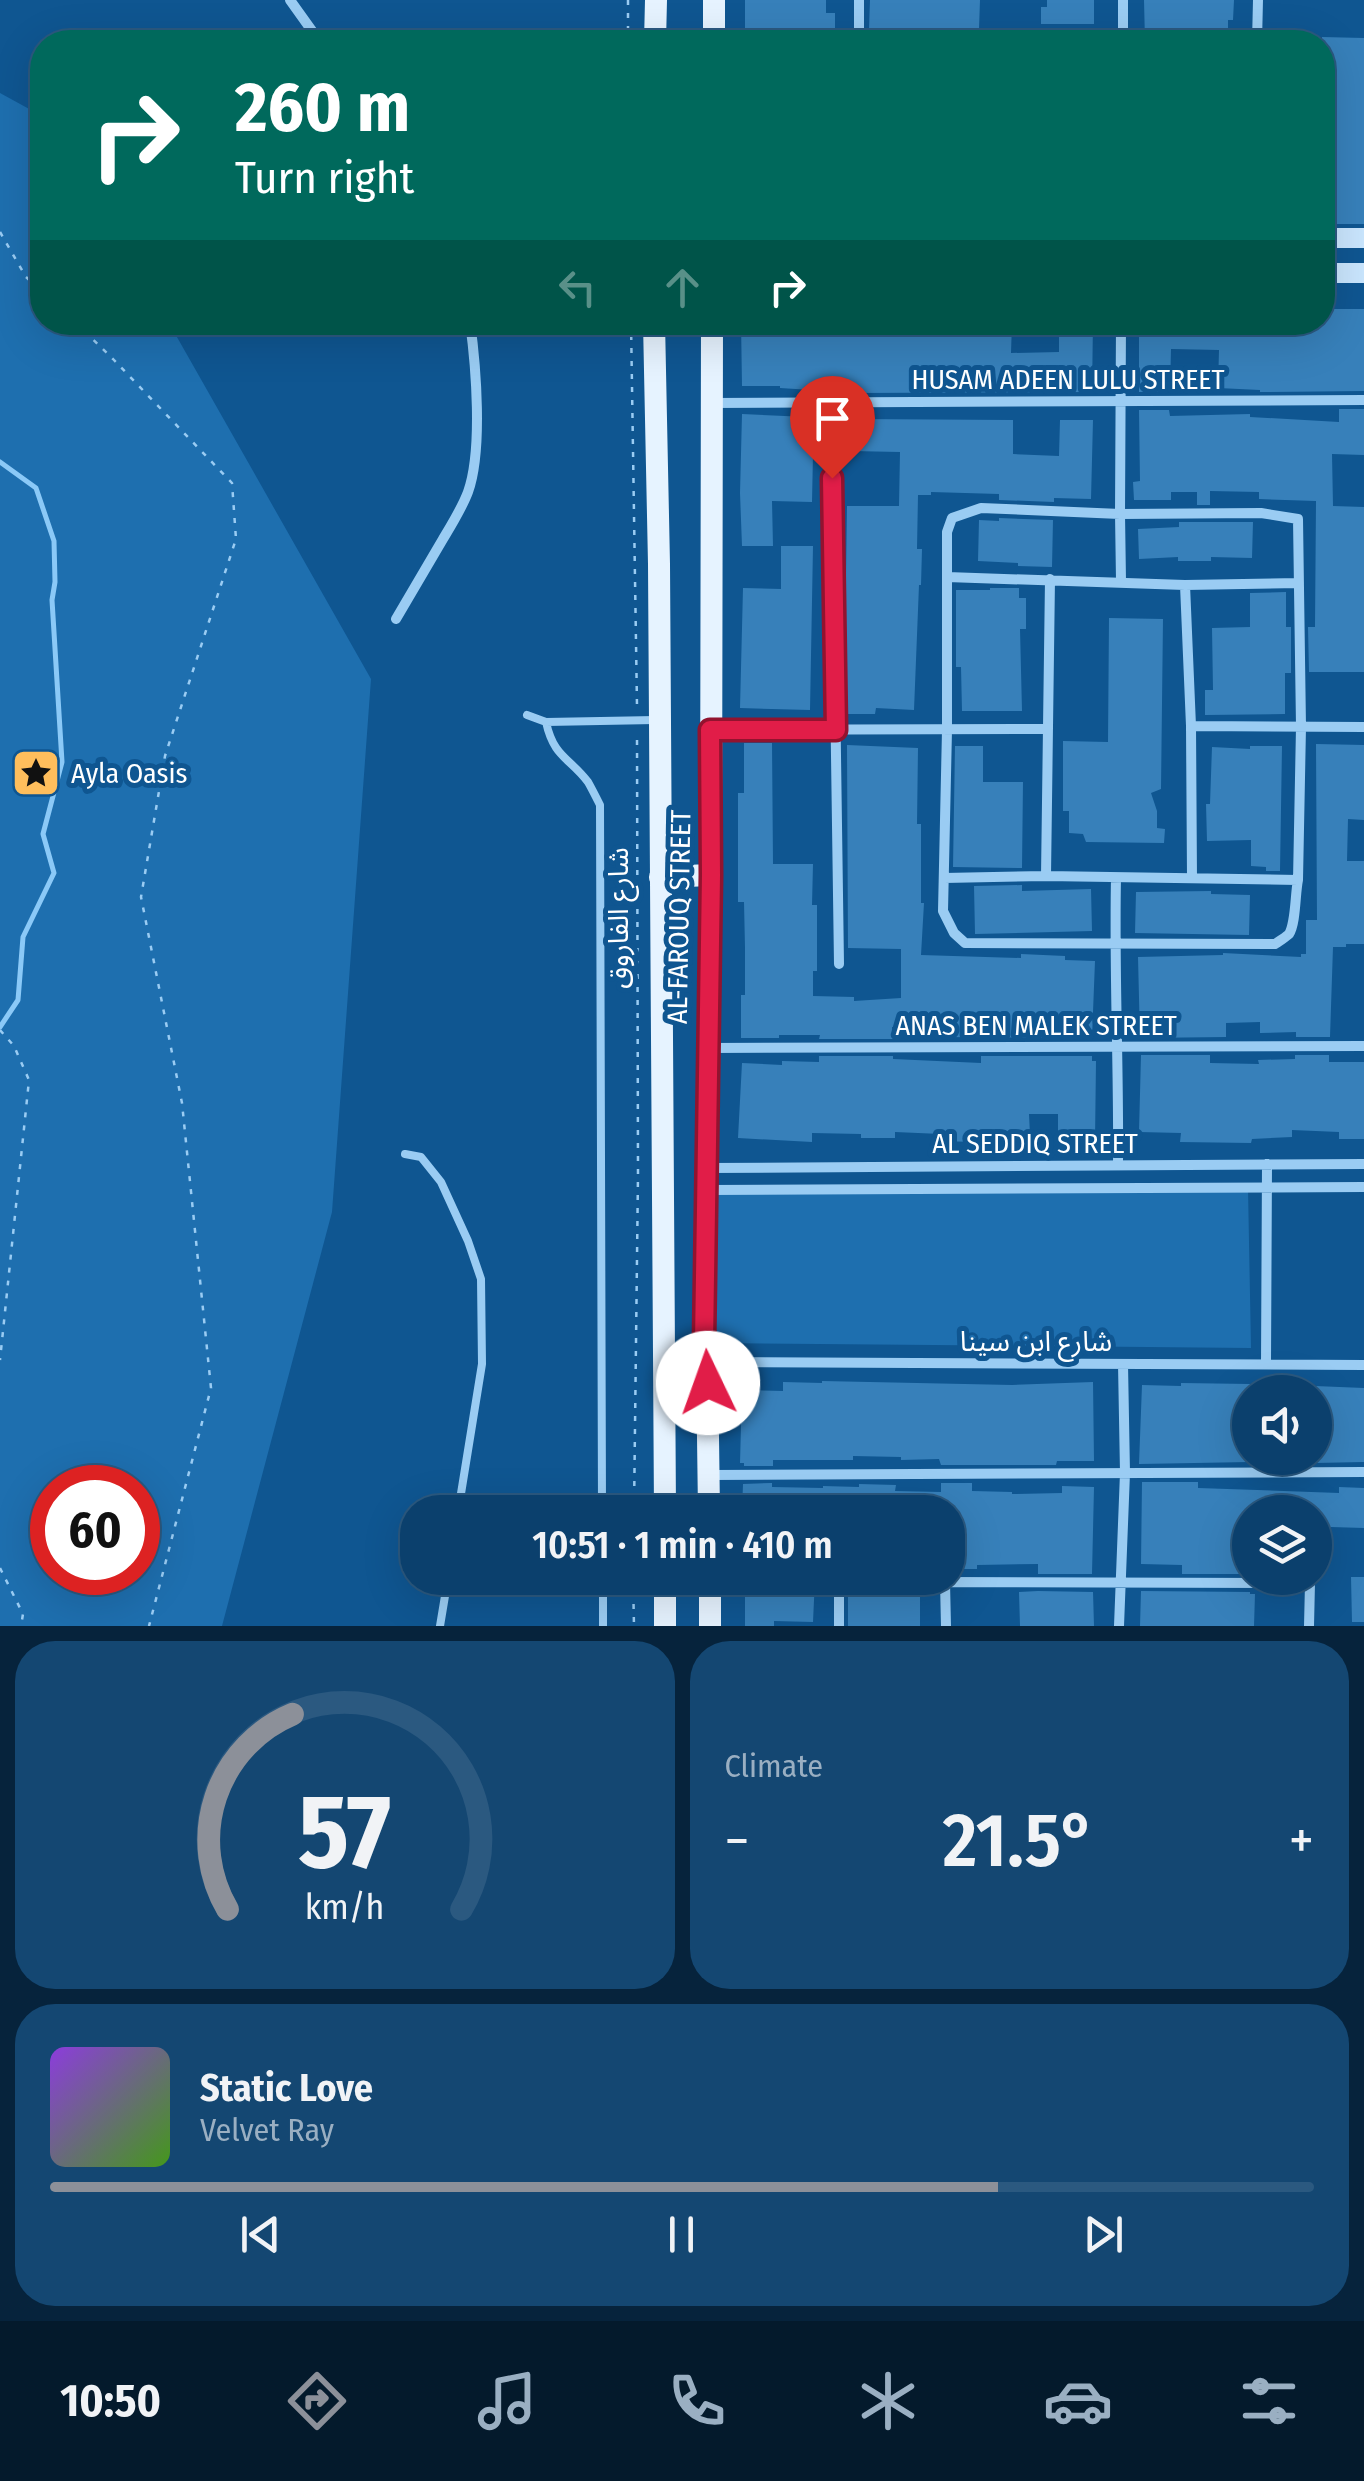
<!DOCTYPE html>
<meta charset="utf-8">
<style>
body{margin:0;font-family:"Fira Sans Condensed","Noto Sans Arabic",sans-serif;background:#144772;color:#f1f3f6;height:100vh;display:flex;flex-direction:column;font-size:38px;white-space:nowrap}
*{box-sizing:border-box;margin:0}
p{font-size:32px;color:#9aafc2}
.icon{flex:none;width:55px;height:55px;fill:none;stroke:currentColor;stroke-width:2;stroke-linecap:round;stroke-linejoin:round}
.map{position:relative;height:1626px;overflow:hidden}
.side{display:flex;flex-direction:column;gap:15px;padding:15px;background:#06233c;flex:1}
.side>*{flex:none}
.hud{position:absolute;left:30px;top:30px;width:1305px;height:305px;border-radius:40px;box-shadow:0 10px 40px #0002,0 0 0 2px #2b5980;background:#00695c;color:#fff;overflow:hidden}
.fabs{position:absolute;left:1232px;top:1375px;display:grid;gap:20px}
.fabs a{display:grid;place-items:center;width:100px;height:100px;border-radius:50%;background:#0b406d;box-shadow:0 10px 40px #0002,0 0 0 2px #2b5980;font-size:50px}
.speed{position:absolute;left:30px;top:1465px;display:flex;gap:20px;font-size:50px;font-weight:700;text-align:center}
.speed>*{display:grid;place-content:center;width:130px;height:130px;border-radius:50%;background:#0b406d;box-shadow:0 10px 40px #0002,0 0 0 2px #2b5980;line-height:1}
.speed .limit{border:15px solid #d22;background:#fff;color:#111}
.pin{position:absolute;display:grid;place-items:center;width:85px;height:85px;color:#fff;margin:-102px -42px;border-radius:50% 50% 50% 0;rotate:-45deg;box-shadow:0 0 10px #0007}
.pin .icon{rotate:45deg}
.me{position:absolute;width:110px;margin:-55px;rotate:357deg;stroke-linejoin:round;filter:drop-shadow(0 0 8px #0008)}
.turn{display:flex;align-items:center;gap:35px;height:210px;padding:0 40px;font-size:45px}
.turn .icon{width:130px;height:130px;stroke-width:2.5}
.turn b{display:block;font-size:70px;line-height:85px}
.lanes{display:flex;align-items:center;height:95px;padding:0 40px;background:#0003;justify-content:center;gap:50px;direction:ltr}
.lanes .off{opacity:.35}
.big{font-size:75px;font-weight:600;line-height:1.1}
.side .widget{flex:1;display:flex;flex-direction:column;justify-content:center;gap:15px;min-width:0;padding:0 35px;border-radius:40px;background:#144772}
.side .dial{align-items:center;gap:0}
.dial svg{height:260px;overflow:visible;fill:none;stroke:#2b5980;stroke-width:7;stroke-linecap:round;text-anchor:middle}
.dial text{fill:#f1f3f6;stroke:none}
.song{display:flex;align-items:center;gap:30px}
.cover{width:120px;height:120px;border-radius:15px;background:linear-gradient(135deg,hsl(270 70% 55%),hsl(100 70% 35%))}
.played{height:10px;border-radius:5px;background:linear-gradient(90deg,#8c9099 75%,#2b5980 75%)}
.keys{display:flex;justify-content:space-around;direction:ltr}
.heat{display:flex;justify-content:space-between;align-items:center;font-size:55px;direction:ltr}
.side .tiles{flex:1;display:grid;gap:15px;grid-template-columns:1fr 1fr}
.widget:last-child{grid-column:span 2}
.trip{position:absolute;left:400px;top:1495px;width:565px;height:100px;border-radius:40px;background:#0b406d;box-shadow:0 10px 40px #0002,0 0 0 2px #2b5980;font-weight:600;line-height:100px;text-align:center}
.dock{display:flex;height:160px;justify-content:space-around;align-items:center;background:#041a2c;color:#9aafc2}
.dock .icon{width:70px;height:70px}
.dock .on{color:#8c9099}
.dock b{font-size:45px;color:#f1f3f6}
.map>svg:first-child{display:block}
.green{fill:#1e6faf;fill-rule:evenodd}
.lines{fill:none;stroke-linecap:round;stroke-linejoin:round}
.stream{stroke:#8bc9f7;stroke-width:5}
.building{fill:#3780ba}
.path{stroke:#9accf3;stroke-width:2.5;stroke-dasharray:5 8;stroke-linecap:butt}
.service{stroke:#9accf3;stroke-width:8}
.minor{stroke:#9accf3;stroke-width:10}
.secondary{stroke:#c9e5fd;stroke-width:20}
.primary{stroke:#e6f3ff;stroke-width:22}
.route-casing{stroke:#92132f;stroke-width:25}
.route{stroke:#e11d48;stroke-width:18}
.labels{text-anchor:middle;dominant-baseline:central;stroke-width:10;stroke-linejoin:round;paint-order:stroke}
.street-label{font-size:28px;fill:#fff;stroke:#0f5691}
.poi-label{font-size:28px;fill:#fff;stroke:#0f5691;text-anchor:start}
</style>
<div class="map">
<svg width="1364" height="1626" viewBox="0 0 1364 1626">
<rect width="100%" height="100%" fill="#0f5691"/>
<path class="green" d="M0,93L42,116V322L169,323L371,679L332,1212L222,1626H0ZM52,1488H138V1572H52Z
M1248,1188L1251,1348L704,1343L708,1190Z"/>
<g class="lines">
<path class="stream" d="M0,462L36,488L54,541L55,582L52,600L62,762L43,834L54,873L23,937L18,1000L0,1027"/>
</g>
<path class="building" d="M745,0H826V13H835V42H745Z
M870,0H980L979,29L1039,30V42H927V30L869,29Z
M1047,0H1094V24H1041V7H1047Z
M1144,0H1234L1233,20H1228V42H1145Z
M1322,37L1364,38V224H1322Z
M1322,309H1364V391L1260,392V390L1218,388L1219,350L1171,349L1170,391L1139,392V322H1322Z
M741,322H1012L1011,353L1059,352V322H1093L1092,392L858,393L780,388V386H742Z
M1339,409H1364V455L1332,454L1333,506L1364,507V672H1309L1308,627H1315L1316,501L1259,499V492L1210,491V505H1197V492H1171V500H1134L1133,482L1140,481L1139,410H1169L1170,416L1250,414V417L1339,422Z
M742,414L852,419L1013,420V454L1059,456L1060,420H1093L1091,499L1054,498V502L999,500V494L931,492V495H918L917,549H922L921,585H919L914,710L876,708L875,714H844L847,506H899L900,452L851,451V456L813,454L812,502L772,501L773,546H742L740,493Z
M999,518L1053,520L1052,567L1018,566V563L978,561L979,520L999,521Z
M1179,522H1253L1252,558L1211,557V561H1178V557L1139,559L1138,529L1179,527Z
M781,546H813L810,710L740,708L743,588L781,589Z
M990,588H1019V598H1026V629H1020L1022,711H962L961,667H956V590H990Z
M1286,592V627H1291V673H1285V714L1205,715V690H1213L1212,628L1250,627V593Z
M1109,618L1163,619L1161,789L1151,793L1157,811V828L1165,829L1164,843L1086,842L1083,834L1069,833V811H1063V741L1108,742Z
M744,743H772L773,864H813L812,905H817V971H813V996L854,997V1001L901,998V949L848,948L847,745L918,748L917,824H921V903H924L921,955L1021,958V954L1065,956V960L1095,961L1092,1038L940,1037V1027H892L893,1039H819L820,1035H779V1038H741V995H745V948L744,902H738V793H744Z
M1316,744L1364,745V820L1348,819L1347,861H1364V944H1346V947H1333L1330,1037H1296V1032L1260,1033V1022L1226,1023V1037L1140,1038L1138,957L1223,955V953L1301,957V954H1306V920H1317Z
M955,746H983V782H1023L1022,868L953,867Z
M1250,746H1282L1280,871H1266V867L1251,866V840L1207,841L1206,804H1210L1212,747L1250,749Z
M1022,885V891L1091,889L1092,931L975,934L974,886Z
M1211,891V894L1250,895L1249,935L1135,933L1136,892Z
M1141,1055H1210V1063L1259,1064L1258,1060L1295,1059V1055H1329V1062H1364V1139H1339V1132L1292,1130V1137L1252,1139L1251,1143L1180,1142L1181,1133L1139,1132Z
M819,1056H893V1059L981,1063V1056H1092V1061H1096L1095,1141H1058V1114H1029L1030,1135L975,1137V1142L940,1141L941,1134L895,1132V1138H861V1134L812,1133V1142L738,1138L742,1063L782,1065V1061L819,1062Z
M822,1381L1012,1385L1093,1382L1094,1461H1057L1056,1465H941L939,1459L901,1460V1457L853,1456V1460H773V1466H744V1463H740L742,1390L783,1391V1382L822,1383Z
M1181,1383L1250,1384V1462L1139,1464L1142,1385L1181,1386Z
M1315,1386L1364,1388V1462L1315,1463Z
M1142,1482H1198V1488L1339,1493V1487L1364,1488V1528L1331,1527L1329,1565L1315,1564V1512H1250V1574H1182V1565L1141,1564Z
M772,1483V1487L823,1488V1486L859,1487V1484L896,1485L895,1491L941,1492V1483H972V1491L1012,1492V1494L1062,1493V1486L1094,1487L1092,1574H1038V1564L977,1565V1569H948V1512H742L743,1484Z
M1351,1577H1364V1622H1352Z
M781,1578H815L813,1622L774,1621V1626H745V1579L781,1580Z
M848,1578H920V1626H848Z
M1038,1591L1093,1592L1094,1626H1020L1019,1592Z
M1141,1591L1250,1592V1594H1255L1254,1626H1140Z"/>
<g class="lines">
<path class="path" d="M628,0V42
M0,232L26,277L42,292
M75,322L113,359L232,483L236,539L165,756L141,897L182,1103L211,1388L149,1626
M631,322L637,706
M0,1030L14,1046L29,1080L0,1360
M634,1512L638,1174L637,734
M0,1568L23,1614L21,1626
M633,1578L634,1626"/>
<path class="service" d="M527,715L546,722L655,720
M546,722C554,758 569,757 588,782C592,789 596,797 600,805L602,1512
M405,1154L421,1157L441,1182L468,1241L481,1279L482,1364L458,1512
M603,1578V1626
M440,1626L448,1578"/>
<path class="minor" d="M290,0L320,42
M859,42V0
M1123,42V0
M1257,42L1258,0
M1121,322L1120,514L1121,581
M711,403L1364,400
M832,478L839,964
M981,508L1120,514L1261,513L1298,519L1301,727L1298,880C1295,894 1296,923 1289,934C1287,936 1277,943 1275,944L965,943L954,933L943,911L947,730V532L952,518Z
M947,577L1185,585L1299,583
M1185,585L1191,726L1192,878
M396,619C411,593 427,566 443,539C452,524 462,508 468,492C483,450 476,366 470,322
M1191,726L1364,727
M711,730L1048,729
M1046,876L1050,579
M944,878L1046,876L1298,880
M1116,878C1114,974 1119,1069 1118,1165
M709,1048L1364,1046
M707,1168L1364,1164
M708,1190L1364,1187
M707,1362L1364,1365
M1266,1364L1267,1164
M710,1475L1364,1472
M839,1578V1626
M946,1626L945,1582L1310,1583L1309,1626
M1119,1626L1125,1473L1123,1364"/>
<path class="secondary" d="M1322,238H1364
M1322,273H1364"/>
<path class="primary" d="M655,42L656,0
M714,42V0
M654,322L659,564L665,1512
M660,877L711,875
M709,1512L707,1362L704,1343L711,875L712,322
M665,1578V1626
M710,1578V1626"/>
</g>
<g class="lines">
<g class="route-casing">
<path id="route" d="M708,1383L704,1343L711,875L710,730H836L832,478"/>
</g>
<use href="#route" class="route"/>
</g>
<defs>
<g id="sight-square" transform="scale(2.5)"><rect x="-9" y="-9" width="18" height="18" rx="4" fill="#ffbe5c" stroke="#0f5691"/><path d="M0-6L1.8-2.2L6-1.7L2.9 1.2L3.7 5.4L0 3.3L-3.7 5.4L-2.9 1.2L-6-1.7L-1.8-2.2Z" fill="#111"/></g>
</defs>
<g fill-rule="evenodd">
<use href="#sight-square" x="36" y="773"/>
</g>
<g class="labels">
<g class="street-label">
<text x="1068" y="379">HUSAM ADEEN LULU STREET</text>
<text transform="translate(679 917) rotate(-89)">AL-FAROUQ STREET</text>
<text transform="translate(618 918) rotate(-90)">شارع الفاروق</text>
<text x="1036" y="1025">ANAS BEN MALEK STREET</text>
<text x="1035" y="1143">AL SEDDIQ STREET</text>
<text x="1036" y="1341">شارع ابن سينا</text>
</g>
<g class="poi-label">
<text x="71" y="773">Ayla Oasis</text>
</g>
</g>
</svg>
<div class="fabs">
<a><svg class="icon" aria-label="sound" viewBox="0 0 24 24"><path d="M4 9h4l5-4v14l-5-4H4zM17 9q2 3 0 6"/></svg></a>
<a><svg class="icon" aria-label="layers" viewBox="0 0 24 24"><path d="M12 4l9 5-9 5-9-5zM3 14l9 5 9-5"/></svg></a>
</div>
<div class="speed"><div class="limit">60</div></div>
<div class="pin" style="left:832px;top:478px;background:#d93025"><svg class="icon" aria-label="arrive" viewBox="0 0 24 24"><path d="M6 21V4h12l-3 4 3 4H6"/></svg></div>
<svg class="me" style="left:708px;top:1383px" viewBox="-20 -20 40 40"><circle r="19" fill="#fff"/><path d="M0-13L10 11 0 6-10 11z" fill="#e11d48"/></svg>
<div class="trip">10:51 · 1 min · 410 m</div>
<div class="hud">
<div class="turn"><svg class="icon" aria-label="right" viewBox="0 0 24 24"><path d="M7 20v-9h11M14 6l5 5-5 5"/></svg><div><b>260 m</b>Turn right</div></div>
<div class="lanes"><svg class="icon off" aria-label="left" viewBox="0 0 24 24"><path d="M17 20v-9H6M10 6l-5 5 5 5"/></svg><svg class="icon off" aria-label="ahead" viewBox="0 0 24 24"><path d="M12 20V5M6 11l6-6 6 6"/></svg><svg class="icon" aria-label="right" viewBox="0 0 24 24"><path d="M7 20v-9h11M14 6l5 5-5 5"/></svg></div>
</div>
</div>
<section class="side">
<div class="tiles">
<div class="widget dial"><svg viewBox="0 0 100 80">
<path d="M14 69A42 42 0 1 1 86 69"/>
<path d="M14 69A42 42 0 0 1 34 9" stroke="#8c9099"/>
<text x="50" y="56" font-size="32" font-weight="700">57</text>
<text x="50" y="72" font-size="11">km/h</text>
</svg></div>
<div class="widget"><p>Climate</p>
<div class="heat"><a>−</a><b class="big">21.5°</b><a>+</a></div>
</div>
<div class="widget">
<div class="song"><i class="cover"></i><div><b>Static Love</b><p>Velvet Ray</p></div></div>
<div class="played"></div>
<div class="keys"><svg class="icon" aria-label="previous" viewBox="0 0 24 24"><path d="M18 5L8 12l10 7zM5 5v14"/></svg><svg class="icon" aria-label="pause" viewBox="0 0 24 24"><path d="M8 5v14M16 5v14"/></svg><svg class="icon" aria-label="next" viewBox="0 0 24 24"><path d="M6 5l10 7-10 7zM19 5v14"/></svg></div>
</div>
</div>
</section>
<nav class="dock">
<b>10:50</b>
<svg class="icon on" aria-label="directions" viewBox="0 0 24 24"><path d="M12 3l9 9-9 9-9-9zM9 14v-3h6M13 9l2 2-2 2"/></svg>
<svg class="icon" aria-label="music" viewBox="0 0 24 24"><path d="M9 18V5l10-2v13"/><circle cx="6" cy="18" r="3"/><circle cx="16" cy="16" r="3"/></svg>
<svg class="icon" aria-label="phone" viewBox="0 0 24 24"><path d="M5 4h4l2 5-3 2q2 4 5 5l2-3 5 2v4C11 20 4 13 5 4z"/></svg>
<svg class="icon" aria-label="climate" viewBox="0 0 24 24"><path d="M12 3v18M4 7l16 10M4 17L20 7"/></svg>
<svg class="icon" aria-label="car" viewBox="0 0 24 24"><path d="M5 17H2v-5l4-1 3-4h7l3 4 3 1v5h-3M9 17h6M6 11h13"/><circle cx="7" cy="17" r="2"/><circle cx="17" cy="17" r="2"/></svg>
<svg class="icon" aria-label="filters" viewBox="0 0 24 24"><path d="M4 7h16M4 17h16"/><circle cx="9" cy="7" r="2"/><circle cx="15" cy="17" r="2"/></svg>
</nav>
